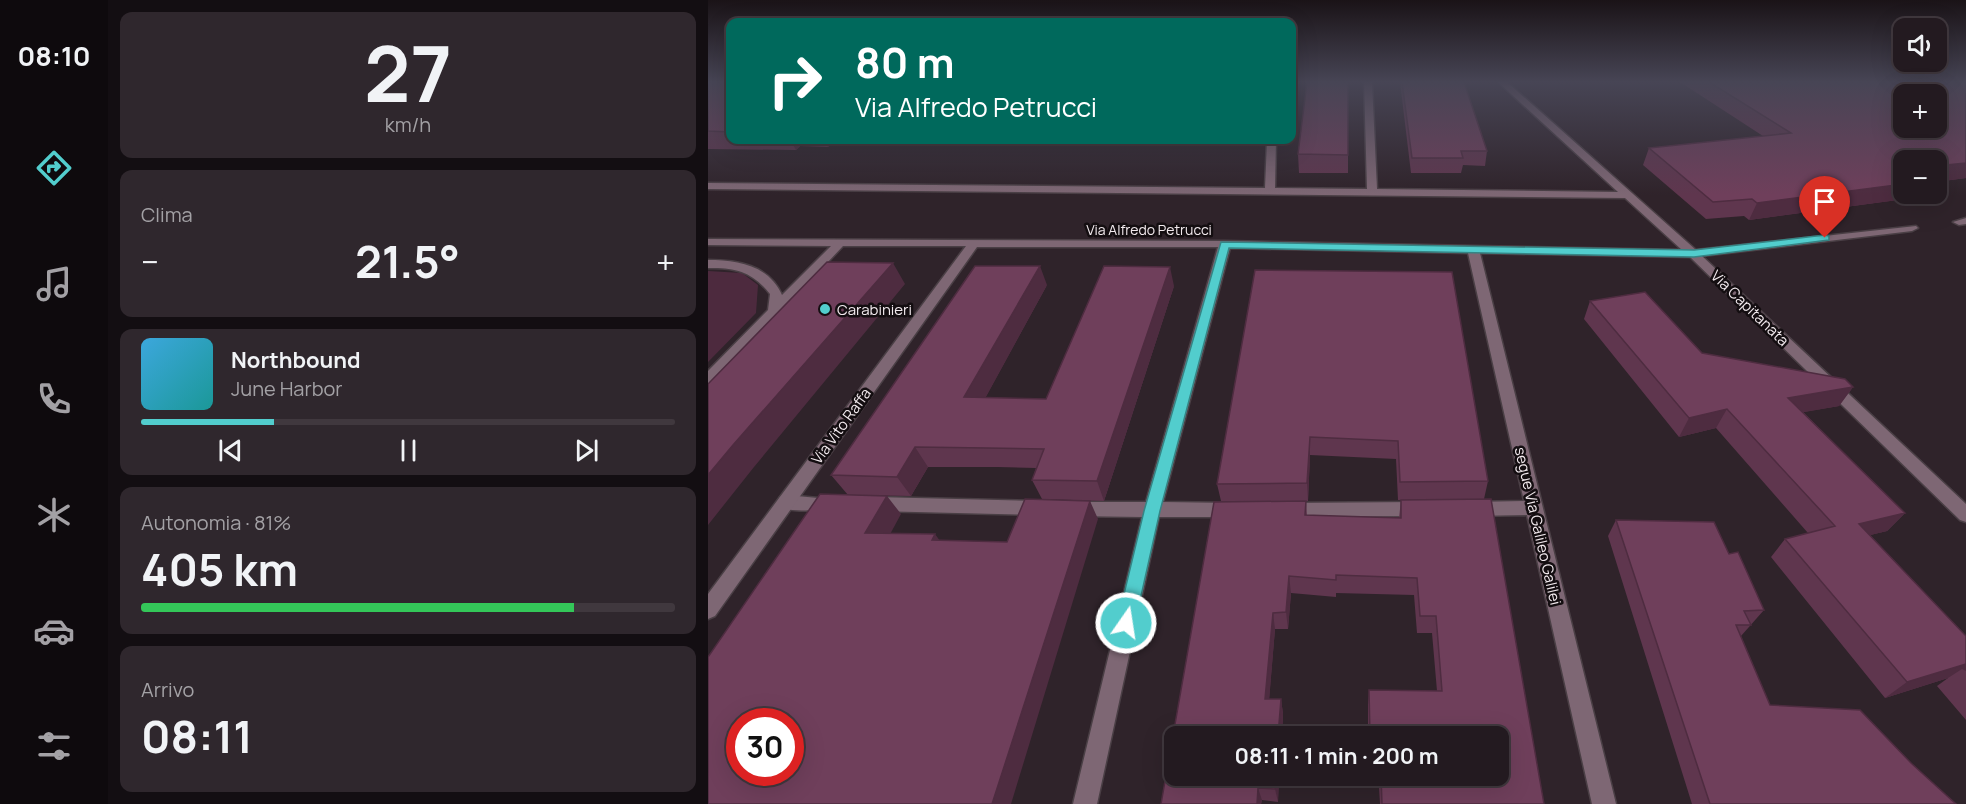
<!DOCTYPE html>
<html lang="it">
<meta charset="utf-8">
<style>
body{margin:0;font-family:Manrope,sans-serif;background:#2f272d;color:#f1f3f6;height:100vh;display:flex;flex-direction:column;font-size:22px;white-space:nowrap}
*{box-sizing:border-box;margin:0}
p{font-size:20px;color:#a3a1a5}
.icon{flex:none;width:33px;height:33px;fill:none;stroke:currentColor;stroke-width:2;stroke-linecap:round;stroke-linejoin:round}
.map{position:relative;flex:1;overflow:hidden}
.sheet{display:flex;flex-direction:column;gap:12px;padding:12px;background:#130e12;width:600px}
.sheet>*{flex:none}
.guide{position:absolute;left:18px;top:18px;width:570px;height:126px;border-radius:12px;box-shadow:0 6px 24px #0002,0 0 0 2px #40383e;background:#00695c;color:#fff;overflow:hidden}
.controls{position:absolute;left:1185px;top:18px;display:grid;gap:12px}
.controls a{display:grid;place-items:center;width:54px;height:54px;border-radius:12px;background:#231a20;box-shadow:0 6px 24px #0002,0 0 0 2px #40383e;font-size:30px}
.speed{position:absolute;left:18px;top:708px;display:flex;gap:12px;font-size:30px;font-weight:700;text-align:center}
.speed>*{display:grid;place-content:center;width:78px;height:78px;border-radius:50%;background:#231a20;box-shadow:0 6px 24px #0002,0 0 0 2px #40383e;line-height:1}
.speed .limit{border:9px solid #d22;background:#fff;color:#111}
.pin{position:absolute;display:grid;place-items:center;width:51px;height:51px;color:#fff;margin:-62px -26px;border-radius:50% 50% 50% 0;rotate:-45deg;box-shadow:0 0 6px #0007}
.pin .icon{rotate:45deg}
.me{position:absolute;width:66px;margin:-33px;rotate:13deg;stroke-linejoin:round;filter:drop-shadow(0 0 4px #0008)}
.turn{display:flex;align-items:center;gap:21px;height:126px;padding:0 30px;font-size:27px}
.turn .icon{width:78px;height:78px;stroke-width:2.5}
.turn b{display:block;font-size:42px;line-height:51px}
.big{font-size:45px;font-weight:700;line-height:1.1}
.sheet .card{flex:1;display:flex;flex-direction:column;justify-content:center;gap:9px;min-width:0;padding:0 21px;border-radius:12px;background:#2f272d}
.sheet .dial{align-items:center;gap:0}
.dial b{font-size:78px;line-height:1}
.song{display:flex;align-items:center;gap:18px}
.cover{width:72px;height:72px;border-radius:9px;background:linear-gradient(135deg,hsl(200 70% 55%),hsl(180 70% 35%))}
.played{height:6px;border-radius:3px;background:linear-gradient(90deg,#52cdcd 25%,#40383e 25%)}
.keys{display:flex;justify-content:space-around;direction:ltr}
.heat{display:flex;justify-content:space-between;align-items:center;font-size:33px;direction:ltr}
.charge{height:9px;border-radius:4px;background:linear-gradient(90deg,#34c759 81%,#40383e 0)}
.trip{position:absolute;left:456px;top:726px;width:345px;height:60px;border-radius:12px;background:#231a20;box-shadow:0 6px 24px #0002,0 0 0 2px #40383e;font-weight:700;line-height:60px;text-align:center}
main{display:flex;flex:1;min-height:0}
.tab-bar{display:flex;flex-direction:column;width:108px;justify-content:space-around;align-items:center;background:#0e0a0d;color:#a3a1a5}
.tab-bar .icon{width:42px;height:42px}
.tab-bar .active{color:#52cdcd}
.tab-bar b{font-size:27px;color:#f1f3f6}
.map>svg:first-child{display:block}
.green{fill:#4d2a3e}
.lines{fill:none;stroke-linecap:round;stroke-linejoin:round}
.pedestrian-casing{stroke:#4a3f45;stroke-width:3}
.minor-casing{stroke:#4a3f45;stroke-width:3}
.pedestrian{fill:#7e6774;fill-rule:evenodd}
.minor{fill:#7e6774;fill-rule:evenodd}
.wall{fill:#5f364e}
.shaded-wall{fill:#4e2c40}
.building{fill:#6f3f5b;stroke:#4e2c40;stroke-width:1.5;fill-rule:evenodd}
.route{fill:#52cdcd;stroke:#358585;stroke-width:1.5}
.poi-dot{fill:#52cdcd;stroke:#140e11;stroke-width:2}
.labels{text-anchor:middle;dominant-baseline:central;stroke-width:5;stroke-linejoin:round;paint-order:stroke}
.far-street-label{font-size:14px;fill:#f2eaee;stroke:#140e11}
.street-label{font-size:15px;fill:#f2eaee;stroke:#140e11}
.poi-label{font-size:15px;fill:#f2eaee;stroke:#140e11;text-anchor:start}
</style>
<main>
<nav class="tab-bar">
<b>08:10</b>
<svg class="icon active" aria-label="directions" viewBox="0 0 24 24"><path d="M12 3l9 9-9 9-9-9zM9 14v-3h6M13 9l2 2-2 2"/></svg>
<svg class="icon" aria-label="music" viewBox="0 0 24 24"><path d="M9 18V5l10-2v13"/><circle cx="6" cy="18" r="3"/><circle cx="16" cy="16" r="3"/></svg>
<svg class="icon" aria-label="phone" viewBox="0 0 24 24"><path d="M5 4h4l2 5-3 2q2 4 5 5l2-3 5 2v4C11 20 4 13 5 4z"/></svg>
<svg class="icon" aria-label="climate" viewBox="0 0 24 24"><path d="M12 3v18M4 7l16 10M4 17L20 7"/></svg>
<svg class="icon" aria-label="car" viewBox="0 0 24 24"><path d="M5 17H2v-5l4-1 3-4h7l3 4 3 1v5h-3M9 17h6M6 11h13"/><circle cx="7" cy="17" r="2"/><circle cx="17" cy="17" r="2"/></svg>
<svg class="icon" aria-label="filters" viewBox="0 0 24 24"><path d="M4 7h16M4 17h16"/><circle cx="9" cy="7" r="2"/><circle cx="15" cy="17" r="2"/></svg>
</nav>
<section class="sheet">
<div class="card dial"><b>27</b><p>km/h</p></div>
<div class="card"><p>Clima</p>
<div class="heat"><a>−</a><b class="big">21.5°</b><a>+</a></div>
</div>
<div class="card">
<div class="song"><i class="cover"></i><div><b>Northbound</b><p>June Harbor</p></div></div>
<div class="played"></div>
<div class="keys"><svg class="icon" aria-label="previous" viewBox="0 0 24 24"><path d="M18 5L8 12l10 7zM5 5v14"/></svg><svg class="icon" aria-label="pause" viewBox="0 0 24 24"><path d="M8 5v14M16 5v14"/></svg><svg class="icon" aria-label="next" viewBox="0 0 24 24"><path d="M6 5l10 7-10 7zM19 5v14"/></svg></div>
</div>
<div class="card"><p>Autonomia · 81%</p><b class="big">405 km</b><div class="charge"></div></div>
<div class="card"><p>Arrivo</p><b class="big">08:11</b></div>
</section>
<div class="map">
<svg width="1258" height="804" viewBox="0 0 1258 804">
<rect width="100%" height="100%" fill="#2f232a"/>
<path class="green" d="M0,271L34,273L50,285L48,313L0,362Z"/>
<g class="lines">
<g class="pedestrian-casing">
<path id="pedestrian" d="M78,495L110,498L113,503L110,508C99,512 83,511 72,507L69,502L72,497Z"/>
</g>
<g class="minor-casing">
<path id="minor" d="M656,82H664L669,189L910,192L790,82H799L988,250L1208,226L1210,228L1204,231L994,256L1258,504V522L1252,520L982,257L772,253L908,804H884L819,515L764,516L758,514L755,509L758,504L764,502L816,501L760,253L522,248L455,502L524,503L530,505L533,510L530,515L524,517H451L389,804H365L434,517L365,516L359,514L356,509L359,504L365,502H438L510,247H269L7,616L0,619V594L258,246H135L5,384L0,385V371L60,310L62,294C45,272 27,267 0,268V260C29,260 61,265 74,295L123,246L0,245V239L517,241L974,250L917,198L0,189V183L557,188L559,140H568L567,188L659,189Z
M1258,218V224L1251,225L1245,222Z
M167,497L332,501L338,503L341,508L338,513L332,515L167,511L161,509L158,504L161,499Z
M710,502L716,504L719,509L716,514L710,516L578,517L572,515L569,510L572,505L578,503Z"/>
</g>
<use href="#pedestrian" class="pedestrian"/>
<use href="#minor" class="minor"/>
</g>
<path class="wall" d="M0,82H22V140H129L120,147L92,146L88,150L0,149Z
M640,82V173H591L590,154Z
M692,82H756L779,151L777,166L755,165L753,173H703Z
M972,82H1258V178L1228,182V160L1196,194H1201L1197,199L1041,220L1036,216L998,219L935,165L941,148L1055,136Z
M547,270L780,481L776,499L690,500L688,459L602,455L600,501H513L509,484Z
M339,285L277,398L338,399L466,286L396,501L334,499L324,480L328,468L290,467H220L203,496L140,495L123,475Z
M882,301L994,353L1145,387L1131,406L1095,412L1197,513L1179,531L1162,535L1258,636V720L1229,686L1240,678L1177,698L1063,557L1077,539L1100,533L1008,428L971,437L876,319Z
M783,499L836,804H672L671,787L661,786V776H790V736H660V705L661,690L729,691L724,633H709L706,595L628,593V597L583,593L580,629H567L561,699H573L575,714L574,736H466V776H571L570,802L554,800L553,804H453L506,502L598,501L599,515L691,518L693,500Z
M908,520L1021,554L1056,610L1033,636L1062,705L1203,763L1248,804H984L900,536Z"/>
<path class="shaded-wall" d="M82,140H88L92,146L88,150Z
M116,140H129L120,147Z
M1258,163V178L1228,182V166Z
M1196,170V194H1201L1197,199L1041,220L1049,203Z
M185,263L197,284L46,467L0,525V475L25,445Z
M332,266L339,285L267,417L256,397Z
M462,267L466,286L396,501L389,481Z
M1145,387L1131,406L1068,417L1080,398Z
M1019,409L1008,428L971,437L981,418Z
M602,437V455L600,501L599,483Z
M207,447L220,467L203,496L189,477Z
M179,496L193,514L173,551L157,533Z
M382,501L390,519L303,804H284Z
M1197,513L1179,531L1134,542L1151,524Z
M227,534L240,552L224,540Z
M581,576L583,593L580,629L578,612Z
M565,613L567,629L560,714L557,699Z
M1258,664V671L1254,669L1240,678L1177,698L1199,682Z
M573,699L575,714L574,736H570Z
M568,776H571L570,802L567,789Z
M550,788L554,800L553,804H549Z"/>
<path class="building" d="M0,82H22V132L0,131Z
M599,82H640V155L590,154Z
M694,82H756L779,151H753L755,158H704Z
M1001,82H1258V163L1228,166V160H1196V170L1188,171L1196,176V184L1049,203L1044,199L1005,202L941,148L1083,133ZM1196,94H1228V128H1196Z
M119,262L185,263L25,445L0,475V384Z
M267,266H332L256,397L338,399L396,266L462,267L389,481L324,480L336,449L279,448L207,447L189,477L123,475Z
M547,270L744,272L780,481L692,482L690,441L602,437L599,483L509,484Z
M937,292L994,353L1137,379L1145,387L1080,398L1197,513L1151,524L1258,636V664L1199,682L1077,539L1127,526L1019,409L981,418L882,301Z
M112,494L179,496L157,533L227,534L224,540L299,542L317,499L382,501L284,804H0V657ZM32,722H82V772H32Z
M783,499L836,804H674L673,776H790V736H662L661,690L734,691L728,616H712L709,578L628,575V580L581,576L578,612L565,613L557,699H573L570,736H466V776H568L567,789L550,788L549,804H453L506,502L598,501L597,515L693,518V500Z
M908,520L1006,522L1021,554L1030,552L1056,610L1036,611L1043,625H1028L1062,705L1152,710L1203,763L1248,804H1002Z"/>
<linearGradient id="sky" x2="0" y2="1"><stop stop-color="#1a1317"/><stop offset="0.42" stop-color="#474555"/><stop offset="1" stop-color="#474555" stop-opacity="0"/></linearGradient>
<rect width="1258" height="195" fill="url(#sky)"/>
<path class="route" d="M1117,235L1121,236V240L986,257L521,248L452,511L427,623L425,629L418,632L412,629L409,623L436,511L513,242L986,250Z"/>
<circle class="poi-dot" cx="117" cy="309" r="6"/>
<g class="labels">
<g class="far-street-label">
<text x="441" y="229">Via Alfredo Petrucci</text>
</g>
<g class="street-label">
<text transform="translate(1042 308) rotate(44)">Via Capitanata</text>
<text transform="translate(133 426) rotate(-54)">Via Vito Raffa</text>
<text transform="translate(830 526) rotate(77)">segue Via Galileo Galilei</text>
</g>
<g class="poi-label">
<text x="129" y="309">Carabinieri</text>
</g>
</g>
</svg>
<div class="controls">
<a><svg class="icon" aria-label="sound" viewBox="0 0 24 24"><path d="M4 9h4l5-4v14l-5-4H4zM17 9q2 3 0 6"/></svg></a>
<a>+</a>
<a>−</a>
</div>
<div class="speed"><div class="limit">30</div></div>
<div class="pin" style="left:1117px;top:238px;background:#d93025"><svg class="icon" aria-label="arrive" viewBox="0 0 24 24"><path d="M6 21V4h12l-3 4 3 4H6"/></svg></div>
<svg class="me" style="left:418px;top:623px" viewBox="-20 -20 40 40"><circle r="17" fill="#52cdcd" stroke="#fff" stroke-width="3"/><path d="M0-11L8 9 0 5-8 9z" fill="#fff"/></svg>
<div class="trip">08:11 · 1 min · 200 m</div>
<div class="guide">
<div class="turn"><svg class="icon" aria-label="right" viewBox="0 0 24 24"><path d="M7 20v-9h11M14 6l5 5-5 5"/></svg><div><b>80 m</b>Via Alfredo Petrucci</div></div>
</div>
</div>
</main>
